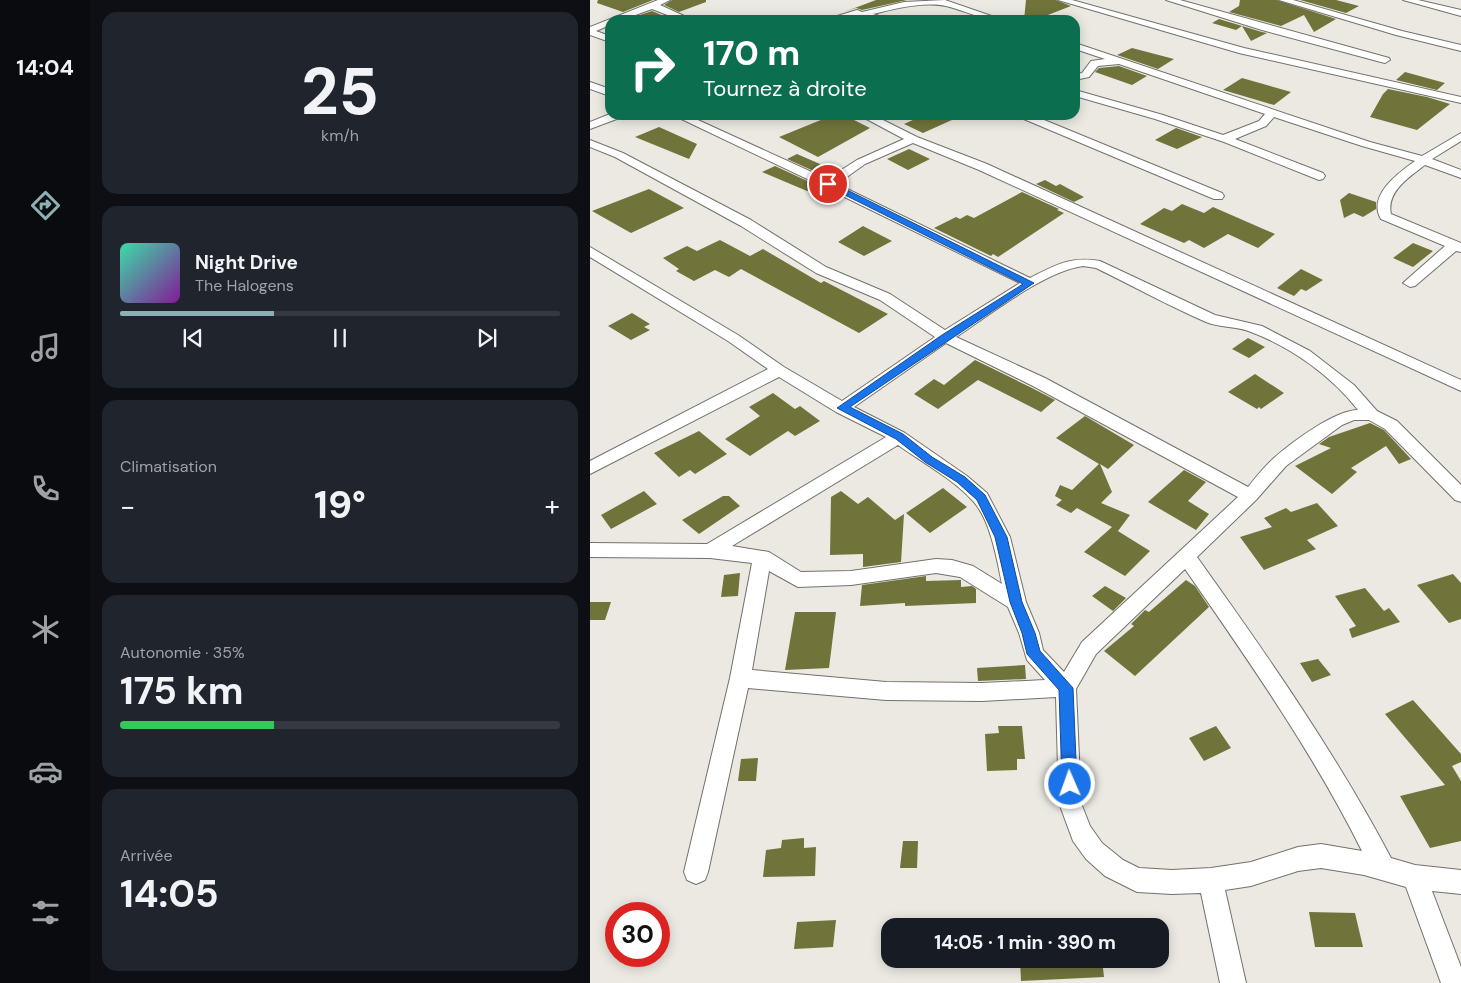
<!DOCTYPE html>
<html lang="fr">
<meta charset="utf-8">
<style>
body{margin:0;font-family:"DM Sans",sans-serif;background:#20242c;color:#f1f3f6;height:100vh;display:flex;flex-direction:column;font-size:19px;white-space:nowrap}
*{box-sizing:border-box;margin:0}
p{font-size:16px;color:#9ea1a6}
.icon{flex:none;width:28px;height:28px;fill:none;stroke:currentColor;stroke-width:2;stroke-linecap:round;stroke-linejoin:round}
.map{position:relative;flex:1;overflow:hidden}
.panel{display:flex;flex-direction:column;gap:12px;padding:12px;background:#0d0f14;width:500px}
.panel>*{flex:none}
.top-card{position:absolute;left:15px;top:15px;width:475px;height:105px;border-radius:15px;box-shadow:0 2px 12px #0003;background:#0b6e4f;color:#fff;overflow:hidden}
.speed{position:absolute;left:15px;top:902px;display:flex;gap:10px;font-size:25px;font-weight:700;text-align:center}
.speed>*{display:grid;place-content:center;width:65px;height:65px;border-radius:50%;background:#171b24;box-shadow:0 2px 12px #0003;line-height:1}
.speed .limit{border:8px solid #d22;background:#fff;color:#111}
.pin{position:absolute;display:grid;place-items:center;width:42px;height:42px;color:#fff;margin:-21px;border:2px solid #fff;border-radius:50%;box-shadow:0 1px 5px #0007}
.me{position:absolute;width:55px;margin:-28px;rotate:358deg;stroke-linejoin:round;filter:drop-shadow(0 0 4px #0008)}
.turn{display:flex;align-items:center;gap:18px;height:105px;padding:0 15px;font-size:22px}
.turn .icon{width:65px;height:65px;stroke-width:2.5}
.turn b{display:block;font-size:35px;line-height:42px}
.big{font-size:38px;font-weight:700;line-height:1.1}
.panel .widget{flex:1;display:flex;flex-direction:column;justify-content:center;gap:8px;min-width:0;padding:0 18px;border-radius:15px;background:#20242c}
.panel .dial{align-items:center;gap:0}
.dial b{font-size:65px;line-height:1}
.song{display:flex;align-items:center;gap:15px}
.cover{width:60px;height:60px;border-radius:8px;background:linear-gradient(135deg,hsl(160 70% 55%),hsl(290 70% 35%))}
.played{height:5px;border-radius:2px;background:linear-gradient(90deg,#8cb1b5 35%,#363941 35%)}
.keys{display:flex;justify-content:space-around;direction:ltr}
.heat{display:flex;justify-content:space-between;align-items:center;font-size:28px;direction:ltr}
.charge{height:8px;border-radius:4px;background:linear-gradient(90deg,#34c759 35%,#363941 0)}
.trip{position:absolute;left:291px;top:918px;width:288px;height:50px;border-radius:15px;background:#171b24;box-shadow:0 2px 12px #0003;font-weight:700;line-height:50px;text-align:center}
main{display:flex;flex:1;min-height:0}
.tab-bar{display:flex;flex-direction:column;width:90px;justify-content:space-around;align-items:center;background:#090b0e;color:#9ea1a6}
.tab-bar .icon{width:35px;height:35px}
.tab-bar .current{color:#8cb1b5}
.tab-bar b{font-size:22px;color:#f1f3f6}
.map>svg:first-child{display:block}
.building{fill:#70743a}
.lines{fill:none;stroke-linecap:round;stroke-linejoin:round}
.street-casing{stroke:#73716b;stroke-width:2}
.street{fill:#fff;fill-rule:evenodd}
.route{fill:#1a73e8;stroke:#114b97}
</style>
<main>
<nav class="tab-bar">
<b>14:04</b>
<svg class="icon current" aria-label="directions" viewBox="0 0 24 24"><path d="M12 3l9 9-9 9-9-9zM9 14v-3h6M13 9l2 2-2 2"/></svg>
<svg class="icon" aria-label="music" viewBox="0 0 24 24"><path d="M9 18V5l10-2v13"/><circle cx="6" cy="18" r="3"/><circle cx="16" cy="16" r="3"/></svg>
<svg class="icon" aria-label="phone" viewBox="0 0 24 24"><path d="M5 4h4l2 5-3 2q2 4 5 5l2-3 5 2v4C11 20 4 13 5 4z"/></svg>
<svg class="icon" aria-label="climate" viewBox="0 0 24 24"><path d="M12 3v18M4 7l16 10M4 17L20 7"/></svg>
<svg class="icon" aria-label="car" viewBox="0 0 24 24"><path d="M5 17H2v-5l4-1 3-4h7l3 4 3 1v5h-3M9 17h6M6 11h13"/><circle cx="7" cy="17" r="2"/><circle cx="17" cy="17" r="2"/></svg>
<svg class="icon" aria-label="filters" viewBox="0 0 24 24"><path d="M4 7h16M4 17h16"/><circle cx="9" cy="7" r="2"/><circle cx="15" cy="17" r="2"/></svg>
</nav>
<section class="panel">
<div class="widget dial"><b>25</b><p>km/h</p></div>
<div class="widget">
<div class="song"><i class="cover"></i><div><b>Night Drive</b><p>The Halogens</p></div></div>
<div class="played"></div>
<div class="keys"><svg class="icon" aria-label="previous" viewBox="0 0 24 24"><path d="M18 5L8 12l10 7zM5 5v14"/></svg><svg class="icon" aria-label="pause" viewBox="0 0 24 24"><path d="M8 5v14M16 5v14"/></svg><svg class="icon" aria-label="next" viewBox="0 0 24 24"><path d="M6 5l10 7-10 7zM19 5v14"/></svg></div>
</div>
<div class="widget"><p>Climatisation</p>
<div class="heat"><a>−</a><b class="big">19°</b><a>+</a></div>
</div>
<div class="widget"><p>Autonomie · 35%</p><b class="big">175 km</b><div class="charge"></div></div>
<div class="widget"><p>Arrivée</p><b class="big">14:05</b></div>
</section>
<div class="map">
<svg width="871" height="983" viewBox="0 0 871 983">
<rect width="100%" height="100%" fill="#ebe9e2"/>
<path class="building" d="M8,0H63L33,12L7,3Z
M82,0H116V2L89,12L74,5Z
M286,0H317L272,10L266,8L254,12Z
M436,0H466L481,6L445,20H434Z
M650,0H687L746,19L724,32L714,15L691,26L639,12L649,6Z
M710,0H746L769,6L756,13Z
M62,11L76,17L64,20L47,16Z
M629,19L672,32L677,33L661,41L652,26L646,30L622,23Z
M542,48L584,59L568,69L527,55Z
M529,66L557,76L542,85L505,72L509,68Z
M815,72L855,83L847,90L806,80Z
M652,78L701,92L684,105L633,90Z
M798,89L837,97L860,104L827,130L780,117L793,94Z
M243,115H254L280,128L228,157L189,137Z
M334,115H373L333,133L314,124Z
M69,127L107,144L99,159L45,137Z
M586,128L612,137L587,149L565,140Z
M319,149L340,159L318,170L297,159Z
M207,154L246,171L237,177L197,159Z
M185,166L226,185L217,191L172,172Z
M455,180L466,186L470,184L494,197L484,202L446,184Z
M59,189L94,208L41,233L2,211Z
M432,192L469,209L467,210L474,213L408,257L403,254L401,256L344,228L366,217L370,219L377,215L384,218Z
M759,193L786,202V209L773,217L764,213L754,218L750,200Z
M592,204L614,213L623,207L685,234L668,248L638,234L614,248L599,240L594,243L550,224L574,208L582,211Z
M273,226L302,241L274,256L248,242Z
M130,240L160,256L173,249L231,283L234,281L298,314L269,333L151,269L139,277L125,270L104,281L86,271L89,269L73,258L97,246L107,251Z
M823,243L843,251L823,267L803,258Z
M711,269L733,280L716,291L711,289L704,296L687,288Z
M42,313L60,324L54,327L60,330L41,340L18,326Z
M658,338L675,347L659,358L642,349Z
M385,360L442,388L465,400L451,412L388,380L348,409L324,394L344,379L354,385Z
M665,374L694,393L671,409L669,407L667,409L638,392Z
M183,393L205,409L210,406L230,421L205,436L198,431L160,456L135,439L170,416L159,407Z
M495,416L544,445L518,469L510,464L522,492L511,503L540,515L528,531L523,528L560,551L535,576L494,552L522,527L487,508L481,513L466,505L472,500L465,496L470,485L482,490L509,464L466,438Z
M780,423L794,430L821,459L809,464L796,446L761,468L767,472L742,494L705,466L741,448L729,444L739,437Z
M109,431L137,454L105,474L100,470L89,477L64,453Z
M594,470L616,482L598,501L619,514L606,530L558,502Z
M353,488L377,507L340,533L316,513Z
M54,491L67,504L21,529L11,515Z
M251,491L268,504L278,497L305,520L314,514L311,562L273,567V554L240,555L241,497Z
M133,496H139L150,506L109,534L92,520Z
M727,503L748,526L717,540L726,549L674,570L650,537L682,527L674,518L696,508L701,512Z
M150,573L148,596L131,597L134,575Z
M863,574L871,583V619L859,623L827,585Z
M336,576V581L371,580V587L382,586L386,589V603L315,606V603L270,606L272,585Z
M596,580L605,586L619,607L545,676L514,651L544,626L541,624L555,610L559,612Z
M515,586L536,598L523,611L502,596Z
M775,588L794,611L799,608L810,622L762,638L759,629L766,626L745,596Z
M0,602H21L15,620H0Z
M205,612H246L239,668L195,670Z
M728,659L741,675L722,682L710,663Z
M435,665L436,679L388,681L387,668Z
M823,700L871,754V762L862,766L871,781V841L840,848L810,796L855,785L795,714Z
M408,726H432L435,759H427V770L397,771L395,734L409,733Z
M626,726L641,748L614,761L599,738Z
M168,758L166,781H148L151,759Z
M214,838V848L226,847L225,876L173,877L176,850L191,848L192,840Z
M313,841H328L327,868H310Z
M719,912L765,913L773,947H725Z
M246,920L243,947L204,949L207,922Z
M430,959H512L514,977L431,981Z"/>
<g class="lines">
<g class="street-casing">
<path id="street" d="M68,0H80L70,5L103,20H90L62,9L32,20H20V25L6,31L20,36V42L0,35V27Z
M355,0L413,20C392,20 376,11 356,6C334,1 304,9 283,14L289,16V20L267,16L250,20H234L267,10L272,12L314,2Z
M468,0H482L654,48L871,97V103L649,53Z
M576,0H590L799,58L800,60L795,63L791,62L672,30Z
M689,0H703L812,31L871,45V51L806,35Z
M813,0H828L871,10V16Z
M485,43L780,142L832,156L871,133V141L842,159L871,170V178L835,165C819,177 796,192 801,214L871,243V252L866,251L825,286L820,287L813,283L855,246L791,219C777,196 808,173 825,161L772,146L684,117L676,126L645,139L733,173L735,176L733,179L729,180L634,142L565,119L485,96V90L573,115L633,135L669,121L675,114L529,64L508,66L499,77L485,80V74L492,73L501,61L515,59L485,49Z
M0,82L20,89V96L0,89Z
M20,114L33,115L32,117L0,129V122Z
M83,115H97L237,179L267,160L314,139L269,115H283L327,137L397,164L871,380V391L389,170L323,143L275,164L247,184L440,278C466,265 480,256 510,261L625,315L672,326L720,351L764,385L787,411L807,421L871,485V502L865,500L795,429L779,420H764L752,425L696,466L666,500L607,557C677,655 745,752 801,858L825,865L871,870V894L842,891L871,967V983H851L816,887L774,875L731,868L708,871L661,886L635,890L656,983H630L611,893L582,894L547,892L515,876L496,859L483,841L469,803L466,697L392,701L296,700L158,688L118,872L115,880L106,884L97,880L94,872L140,678L162,563L120,558L0,557V543L117,544L296,437L246,412L189,377L0,474V461L178,369L138,341L0,257V247L148,335L194,367L252,401L345,337L290,300L226,273L151,226L25,157L0,147V140L33,153L161,220L236,267L300,294L355,330L430,283L234,187ZM493,266L506,268C543,286 579,306 616,322C631,328 647,326 661,332C701,347 742,376 768,410C745,410 702,442 684,458C675,466 666,477 658,487L455,378L366,337C399,315 455,271 493,266ZM356,343L443,386L648,497L492,642L474,672L453,650L449,633L436,602L420,537L397,493L377,476L315,433L264,407ZM308,445C333,463 362,478 383,501C400,519 407,559 412,584L383,566L362,560L346,559L261,571L211,572L179,552L142,546ZM595,569C658,660 722,751 772,851L731,844L708,847L661,862L621,868L582,870L549,868L533,860L512,843L500,826L491,803L486,689L506,654ZM179,571L208,587L261,585L346,573L370,577L418,607L429,633L437,660L455,680L392,683L296,682L162,670Z
M428,115H442L632,193L634,196L632,199H624L429,117Z"/>
</g>
<use href="#street" class="street"/>
</g>
<path class="route" d="M235,182H241L444,283L260,407L313,434L342,457L375,477L395,495L417,537L432,602L445,633L450,651L483,688L487,784L485,788L480,790L474,788L472,784L469,690L437,654L432,633L420,602L405,537L387,500L367,482L335,462L306,439L247,408L352,335L433,284L235,185Z"/>
</svg>
<div class="speed"><div class="limit">30</div></div>
<div class="pin" style="left:238px;top:184px;background:#d93025"><svg class="icon" aria-label="arrive" viewBox="0 0 24 24"><path d="M6 21V4h12l-3 4 3 4H6"/></svg></div>
<svg class="me" style="left:480px;top:784px" viewBox="-20 -20 40 40"><circle r="17" fill="#1a73e8" stroke="#fff" stroke-width="3"/><path d="M0-11L8 9 0 5-8 9z" fill="#fff"/></svg>
<div class="trip">14:05 · 1 min · 390 m</div>
<div class="top-card">
<div class="turn"><svg class="icon" aria-label="right" viewBox="0 0 24 24"><path d="M7 20v-9h11M14 6l5 5-5 5"/></svg><div><b>170 m</b>Tournez à droite</div></div>
</div>
</div>
</main>
